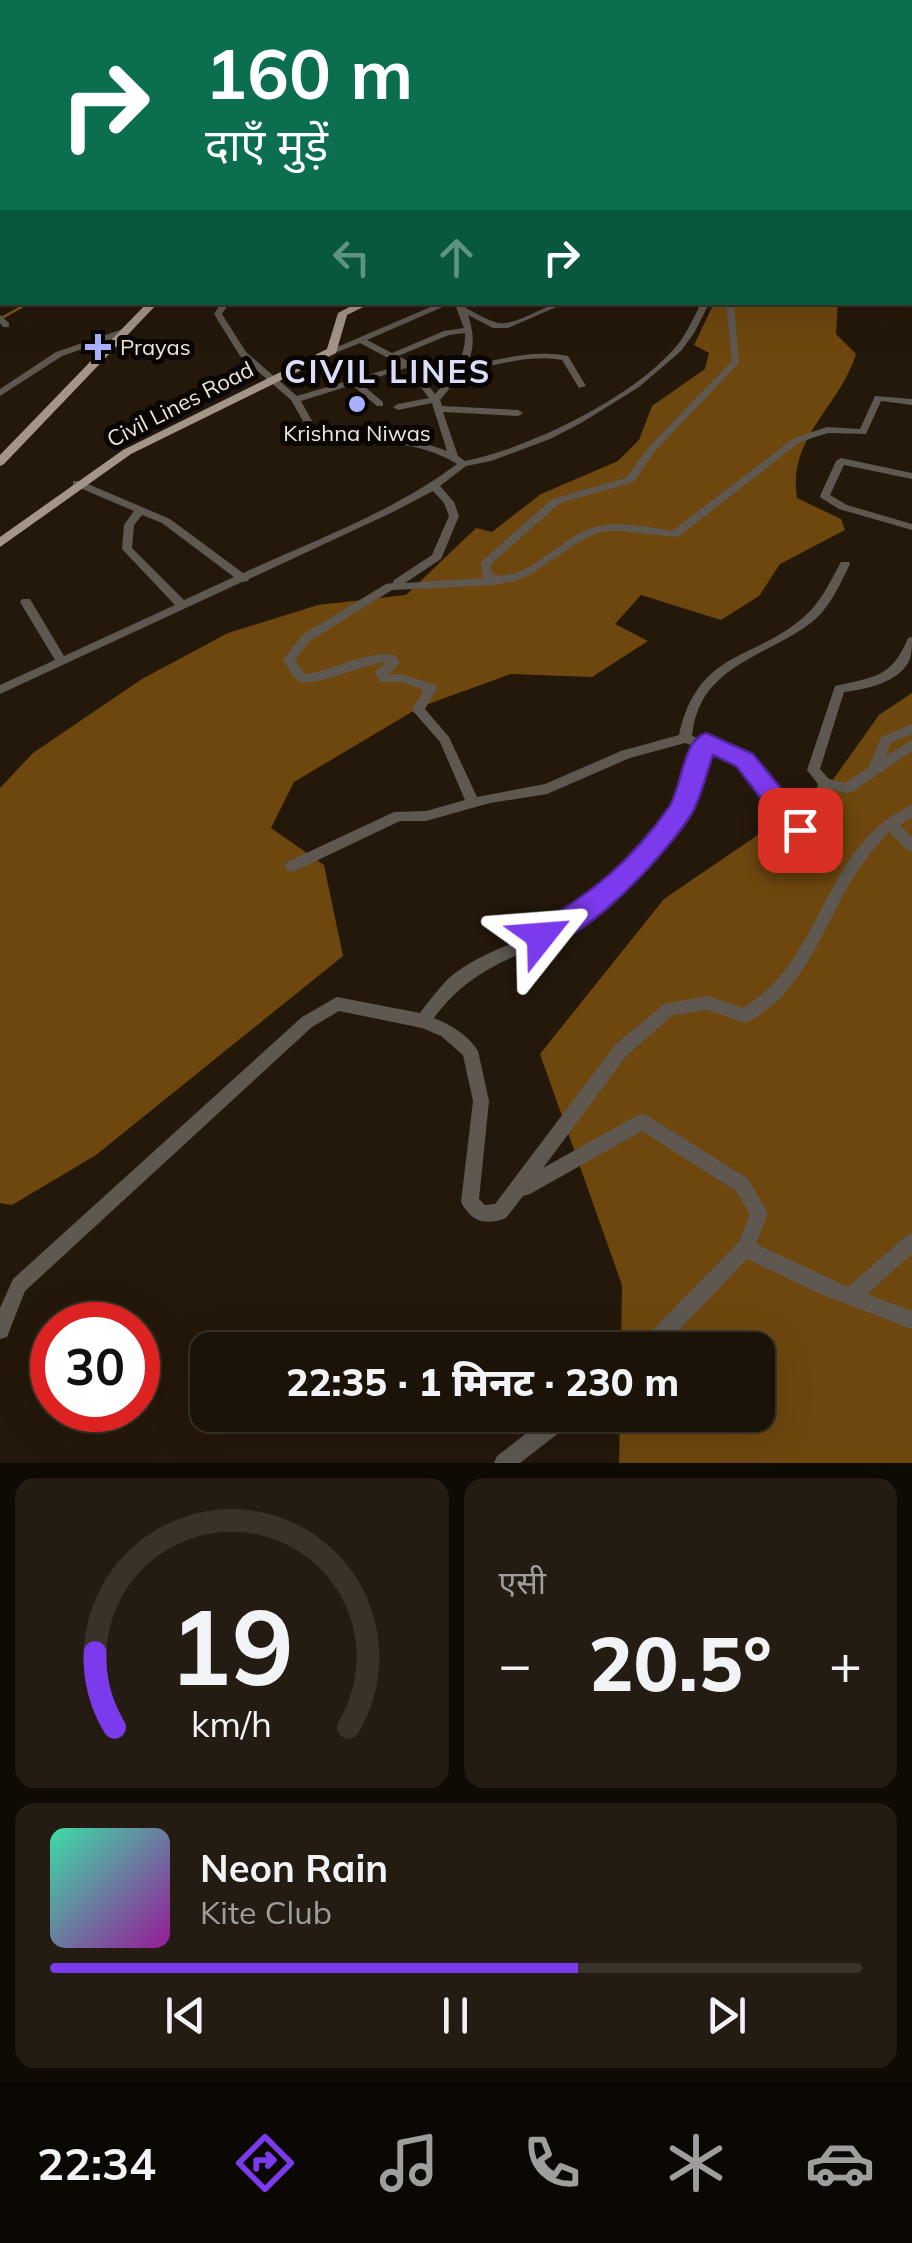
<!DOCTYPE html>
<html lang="hi">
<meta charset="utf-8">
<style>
body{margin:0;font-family:Mulish,"Noto Sans Devanagari",sans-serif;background:#241b12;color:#f1f3f6;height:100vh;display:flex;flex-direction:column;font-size:38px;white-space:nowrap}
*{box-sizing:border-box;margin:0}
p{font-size:32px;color:#a09e9c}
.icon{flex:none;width:55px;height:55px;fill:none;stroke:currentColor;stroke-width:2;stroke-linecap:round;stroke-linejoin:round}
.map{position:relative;height:1463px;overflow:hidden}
.panel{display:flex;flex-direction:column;gap:15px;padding:15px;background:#0f0a04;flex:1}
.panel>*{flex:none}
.top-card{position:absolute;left:0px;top:0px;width:912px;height:305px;box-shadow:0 10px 40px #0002,0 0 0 2px #393229;background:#0b6e4f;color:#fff;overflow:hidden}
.speed{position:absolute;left:30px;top:1302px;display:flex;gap:20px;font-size:50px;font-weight:700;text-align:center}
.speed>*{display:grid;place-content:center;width:130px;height:130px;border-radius:50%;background:#1b1208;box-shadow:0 10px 40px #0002,0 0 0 2px #393229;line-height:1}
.speed .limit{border:15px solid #d22;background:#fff;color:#111}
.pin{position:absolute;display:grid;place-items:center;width:85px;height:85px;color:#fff;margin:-42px;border-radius:20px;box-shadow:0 5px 15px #0006}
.me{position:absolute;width:110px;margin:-55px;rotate:62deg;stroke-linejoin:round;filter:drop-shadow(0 0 8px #0008)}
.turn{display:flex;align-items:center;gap:35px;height:210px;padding:0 40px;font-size:45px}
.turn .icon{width:130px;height:130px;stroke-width:2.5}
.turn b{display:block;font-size:70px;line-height:85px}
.lanes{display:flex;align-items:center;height:95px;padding:0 40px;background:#0003;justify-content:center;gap:50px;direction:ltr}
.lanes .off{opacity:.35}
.big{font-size:75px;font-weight:800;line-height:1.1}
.panel .widget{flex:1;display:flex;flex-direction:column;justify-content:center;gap:15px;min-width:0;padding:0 35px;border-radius:20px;background:#241b12}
.panel .dial{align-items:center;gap:0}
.dial svg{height:260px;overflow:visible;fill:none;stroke:#393229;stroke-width:7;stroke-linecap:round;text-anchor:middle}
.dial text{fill:#f1f3f6;stroke:none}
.song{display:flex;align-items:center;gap:30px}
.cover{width:120px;height:120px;border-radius:15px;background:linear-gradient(135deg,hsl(160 70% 55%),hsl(300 70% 35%))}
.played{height:10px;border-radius:5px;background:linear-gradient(90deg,#7c3aed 65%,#393229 65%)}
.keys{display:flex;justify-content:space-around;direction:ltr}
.heat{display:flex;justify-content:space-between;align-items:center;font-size:55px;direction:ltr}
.panel .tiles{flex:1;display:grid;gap:15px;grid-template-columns:1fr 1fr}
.widget:last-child{grid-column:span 2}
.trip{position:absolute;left:190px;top:1332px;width:585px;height:100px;border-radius:20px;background:#1b1208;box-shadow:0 10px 40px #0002,0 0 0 2px #393229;font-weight:800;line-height:100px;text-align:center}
.menu{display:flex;height:160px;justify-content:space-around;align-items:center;background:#0b0703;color:#a09e9c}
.menu .icon{width:70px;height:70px}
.menu .selected{color:#7c3aed}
.menu b{font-size:45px;color:#f1f3f6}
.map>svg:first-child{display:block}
.forest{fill:#6e470f}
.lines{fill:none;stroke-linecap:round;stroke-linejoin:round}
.stream{stroke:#7d5521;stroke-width:2.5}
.minor{fill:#5e5851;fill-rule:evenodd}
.major{fill:#a39688;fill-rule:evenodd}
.route{fill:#7c3aed;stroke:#51269a;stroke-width:2.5}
.poi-dot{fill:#aab0fb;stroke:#090502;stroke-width:4}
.labels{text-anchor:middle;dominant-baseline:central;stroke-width:10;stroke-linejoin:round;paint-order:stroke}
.far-poi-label{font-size:22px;fill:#eee5dc;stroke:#090502;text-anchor:start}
.far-street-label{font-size:22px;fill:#eee5dc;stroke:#090502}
.far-district-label{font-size:32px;font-weight:bold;letter-spacing:2.5px;fill:#dadefb;stroke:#090502}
</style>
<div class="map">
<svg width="912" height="1463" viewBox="0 0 912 1463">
<rect width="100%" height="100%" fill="#24180a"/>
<path class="forest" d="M714,303H838L836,334L856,354C840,407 787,437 797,498L841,519L845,530L780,564L759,596L721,620L641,595L615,624L648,641L592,677L511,674L420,707L294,782L271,828L324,865L343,956L96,1155L12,1205L0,1203V788L33,753L142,679L228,633L318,605L406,595L476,528L492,532L541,494L618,461L639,440L652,406L705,369L709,353L694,345Z
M912,693V1463H619L620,1415H758V1350H621L622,1285L540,1054L664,899L768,828L810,812L879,715Z"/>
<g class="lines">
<path class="stream" d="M0,319L30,302"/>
<path class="minor" d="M523,0H528L526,2H522Z
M562,0H567L565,2H561Z
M885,0L912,1V3L887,2Z
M0,5L2,6V9H0Z
M912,17V21L910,22V18Z
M0,19H2V22L0,23Z
M2,59V65L0,64V60Z
M910,87H912V91H910Z
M910,105L912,106V110L910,109Z
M0,123H2V127H0Z
M0,150H2V154H0Z
M0,173H2V178L0,179Z
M0,260H2V264H0Z
M222,302H230L222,314L246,352L297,396L401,365L360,343L335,353L328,351L442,302H454L367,340L392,353L444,331L464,328L454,302H462L464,307C474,312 485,319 495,322C515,329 545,302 568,302L508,328H493L468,315C474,333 475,347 467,365C502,360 533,349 568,356L586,386L579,388L562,360C529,354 496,366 464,371L440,400L442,406L518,410L523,413L518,416L443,412L458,456L465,461C530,448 637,396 679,343C688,331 694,316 702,302H710L694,333L681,351L639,387L581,423L550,439L491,461L466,466L440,486L454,502L459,516L441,559L405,583L483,578L481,563L482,561L552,499L626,478L648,448L732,361L726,302H734L739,363L654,452L634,482L560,503L491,564L492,574C526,584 560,537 592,528C618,520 646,527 672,531L794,438L827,427L860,429L875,396L912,399V405L881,401L866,434L828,433L800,442L678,537L620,531L600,532L582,540L528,576L515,581L495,585L392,590L310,641L295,660L305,674L313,673C341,667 366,651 395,655L400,663L388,675L401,674L435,685L437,688L425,709L449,737L477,797L545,784L621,751L679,735C699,648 753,663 806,615C822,600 831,580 841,562H849L850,564C840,584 830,608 812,622C774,652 714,663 697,713C694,720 693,728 692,736L701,739H709L711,743L750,757L802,823L805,822L818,784L807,770L835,686C873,677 892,678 908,638L912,637C912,645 912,654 909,661C898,683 866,689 844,692L820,769L829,779L845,783L869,767L881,737L912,724V734L890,743L886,756L912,740V751L852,792L847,793L830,789L816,829L800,835L795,834L740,763L708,752C703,769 699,788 691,804C668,853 616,902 571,930C517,958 472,966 434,1018C451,1025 468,1035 478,1051L489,1101L479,1199L485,1205L495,1204L615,1045L664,1004L708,996L743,1008C761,996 776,983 789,965C828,910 845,834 912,805V817L900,825L912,837V851L907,850L889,832C873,849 859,867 847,888C820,936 799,998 745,1023L708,1010L673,1015L627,1055L543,1168L636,1116L642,1114L648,1116L748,1179L768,1213L756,1244L848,1287L906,1236L912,1233V1254L867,1294L912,1311V1329L820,1294L747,1259L660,1350H638L640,1343L739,1242L750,1214L736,1191L642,1131L530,1194L523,1196L506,1218C486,1226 471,1222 461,1202L473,1101L463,1055L441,1036L422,1028L339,1011L312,1027L25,1291L7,1337L0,1339V1308L13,1279L302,1017L337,997L420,1013C429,1001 438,989 449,978C480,951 523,942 558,923C601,900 654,849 677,805C687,787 691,767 697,747L685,743L630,758L547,794L490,803L426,821H400L297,870L292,872L287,870L285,866L287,862L394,812L426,811L465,800L440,742L412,710L424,690L401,682H380L375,672L387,662C367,663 310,689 298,681C292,677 287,665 283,660L302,635L386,584L393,583L394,580L432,555L449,516L444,503L433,491L393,512L249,579L248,581L242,582L0,694V685L55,660L20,602L22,599H30L64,656L175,605L122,549L124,525L134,511L73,485V481H81L170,519L243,573C315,540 393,512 457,464C427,445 390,442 356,440C339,439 324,441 308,437L303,421L291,400L240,356L214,314ZM465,333C466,359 452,376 435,394L411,363L398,356L449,335ZM406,368L429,398L398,404L393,407L398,410L432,403L447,451L427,444L392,438L315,433L312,421L301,401L352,385L377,406H383V402L360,383ZM142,515L162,523L234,577L184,600L132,548L134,525Z
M657,302H667L663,304Z
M0,315L9,323V327H3L0,323Z
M123,329L127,332L126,334L62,356L0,396V389L56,352Z
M841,458L912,473V479L844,465L830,495L847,505L912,524V530L839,509L821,498L820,496L836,461Z
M550,1415H576L573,1422L520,1463H494L497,1456Z"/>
<path class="major" d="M62,0H68V2H62Z
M148,302H159L4,464L0,466V455Z
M359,302H373L347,315L336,353L131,454L0,547V537L123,450L327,349L338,313Z"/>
</g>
<path class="route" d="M706,733L753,754L809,823L812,830L809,837H791L736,766L713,755C706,773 702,796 692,813C672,847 573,959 531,945L527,936L531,928C589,896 631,862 669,807C682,788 682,740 706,733Z"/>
<g class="poi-dot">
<path d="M93 332h10v10h10v10h-10v10h-10v-10h-10v-10h10z"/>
<circle cx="357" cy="404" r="10"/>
</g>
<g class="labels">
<g class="far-poi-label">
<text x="120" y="347">Prayas</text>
<text x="357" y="433" text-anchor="middle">Krishna Niwas</text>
</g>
<g class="far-street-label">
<text transform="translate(180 404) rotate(-27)">Civil Lines Road</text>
</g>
<g class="far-district-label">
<text x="388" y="371">CIVIL LINES</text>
</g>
</g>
</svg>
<div class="speed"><div class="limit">30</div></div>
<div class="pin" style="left:800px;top:830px;background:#d93025"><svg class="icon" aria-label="arrive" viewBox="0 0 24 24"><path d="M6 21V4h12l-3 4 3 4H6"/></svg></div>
<svg class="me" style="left:541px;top:936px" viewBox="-20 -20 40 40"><path d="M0-17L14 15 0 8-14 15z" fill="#7c3aed" stroke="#fff" stroke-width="4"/></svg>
<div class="trip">22:35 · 1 मिनट · 230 m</div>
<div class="top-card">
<div class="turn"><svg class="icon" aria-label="right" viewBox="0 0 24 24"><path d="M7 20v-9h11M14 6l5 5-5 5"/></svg><div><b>160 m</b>दाएँ मुड़ें</div></div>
<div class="lanes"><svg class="icon off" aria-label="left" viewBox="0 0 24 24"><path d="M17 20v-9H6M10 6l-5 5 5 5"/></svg><svg class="icon off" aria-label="ahead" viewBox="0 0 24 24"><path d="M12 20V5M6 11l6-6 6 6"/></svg><svg class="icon" aria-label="right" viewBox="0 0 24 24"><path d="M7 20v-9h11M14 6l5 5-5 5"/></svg></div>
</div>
</div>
<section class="panel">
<div class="tiles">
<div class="widget dial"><svg viewBox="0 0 100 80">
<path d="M14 69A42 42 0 1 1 86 69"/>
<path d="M14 69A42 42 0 0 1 8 46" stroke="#7c3aed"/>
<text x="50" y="56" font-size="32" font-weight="700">19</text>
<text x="50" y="72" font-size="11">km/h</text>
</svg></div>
<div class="widget"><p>एसी</p>
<div class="heat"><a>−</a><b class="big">20.5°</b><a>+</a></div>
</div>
<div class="widget">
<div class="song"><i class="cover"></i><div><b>Neon Rain</b><p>Kite Club</p></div></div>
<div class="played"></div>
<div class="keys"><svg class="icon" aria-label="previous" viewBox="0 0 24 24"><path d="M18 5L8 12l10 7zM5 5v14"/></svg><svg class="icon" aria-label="pause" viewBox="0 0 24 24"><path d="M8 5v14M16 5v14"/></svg><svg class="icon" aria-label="next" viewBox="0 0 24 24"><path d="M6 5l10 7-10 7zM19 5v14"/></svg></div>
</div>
</div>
</section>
<nav class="menu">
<b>22:34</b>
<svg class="icon selected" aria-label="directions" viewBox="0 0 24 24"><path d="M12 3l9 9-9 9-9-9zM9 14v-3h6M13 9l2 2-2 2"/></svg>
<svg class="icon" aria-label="music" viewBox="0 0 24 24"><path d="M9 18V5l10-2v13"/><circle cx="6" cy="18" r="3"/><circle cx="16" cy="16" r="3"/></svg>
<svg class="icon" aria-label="phone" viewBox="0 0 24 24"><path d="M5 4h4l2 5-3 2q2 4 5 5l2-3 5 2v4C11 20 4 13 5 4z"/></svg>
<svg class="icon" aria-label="climate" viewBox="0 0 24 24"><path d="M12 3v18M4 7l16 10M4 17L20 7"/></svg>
<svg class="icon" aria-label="car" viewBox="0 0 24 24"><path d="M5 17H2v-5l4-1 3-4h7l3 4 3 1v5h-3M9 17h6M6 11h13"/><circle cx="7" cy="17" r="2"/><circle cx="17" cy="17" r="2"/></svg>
</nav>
